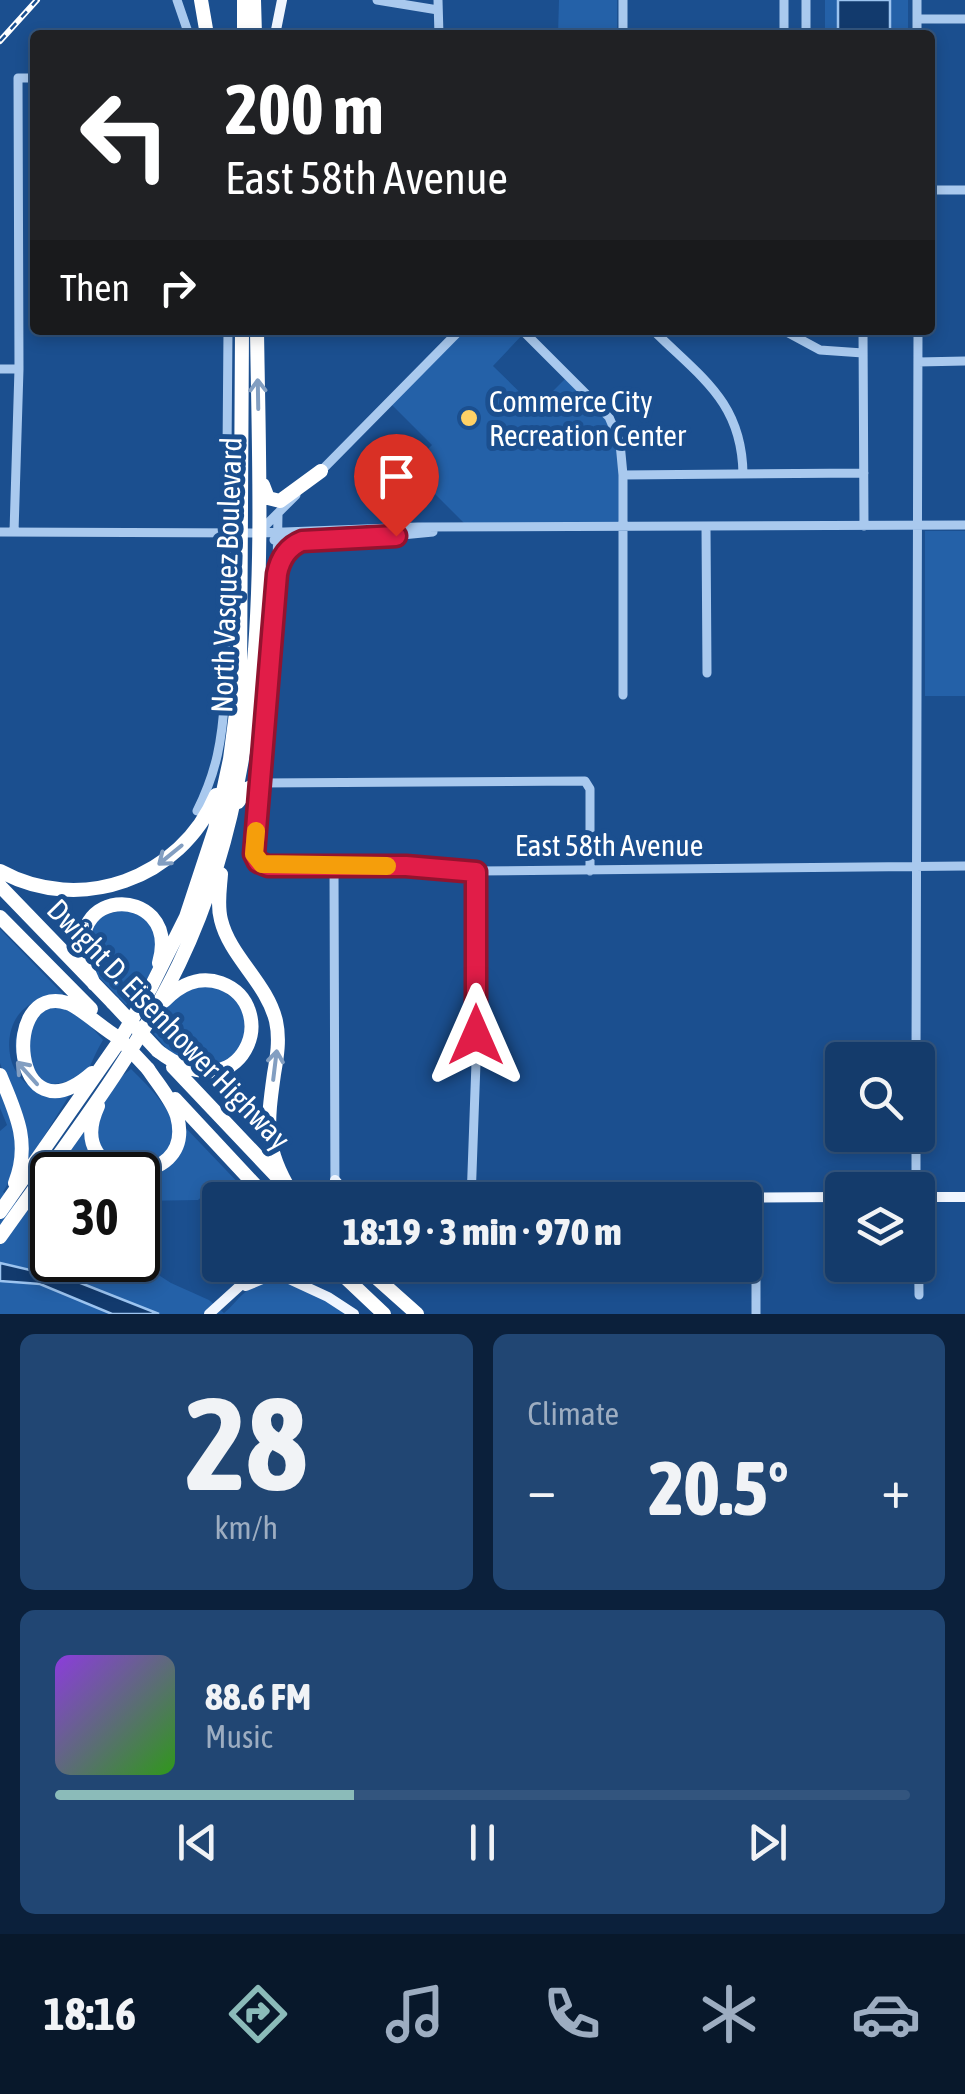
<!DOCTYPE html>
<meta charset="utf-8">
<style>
body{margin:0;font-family:"Asap Condensed",sans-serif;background:#214673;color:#f1f3f6;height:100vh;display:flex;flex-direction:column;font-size:38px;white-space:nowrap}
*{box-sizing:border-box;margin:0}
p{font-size:32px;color:#9dadc1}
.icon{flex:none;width:55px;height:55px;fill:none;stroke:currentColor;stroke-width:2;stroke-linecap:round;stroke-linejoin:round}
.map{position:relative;height:1314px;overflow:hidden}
.details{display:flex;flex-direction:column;gap:20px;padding:20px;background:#0b203b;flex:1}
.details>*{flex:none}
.guide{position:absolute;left:30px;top:30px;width:905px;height:305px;border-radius:10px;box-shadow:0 5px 15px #0003,0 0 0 2px #33557e;background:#202124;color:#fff;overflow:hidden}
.tools{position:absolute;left:825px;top:1042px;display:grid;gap:20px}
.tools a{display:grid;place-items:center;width:110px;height:110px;border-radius:10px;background:#143b6b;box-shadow:0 5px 15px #0003,0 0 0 2px #33557e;font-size:50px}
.speed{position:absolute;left:30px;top:1152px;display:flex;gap:20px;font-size:50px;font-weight:700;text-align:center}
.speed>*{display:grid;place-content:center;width:130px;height:130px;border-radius:50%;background:#143b6b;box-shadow:0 5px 15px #0003,0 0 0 2px #33557e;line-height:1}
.speed .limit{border:5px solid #111;border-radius:15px;background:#fff;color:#111}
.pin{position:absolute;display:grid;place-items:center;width:85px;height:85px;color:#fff;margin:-102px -42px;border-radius:50% 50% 50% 0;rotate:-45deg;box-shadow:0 0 10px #0007}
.pin .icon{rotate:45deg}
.me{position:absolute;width:110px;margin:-55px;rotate:0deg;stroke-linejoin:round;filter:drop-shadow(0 0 8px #0008)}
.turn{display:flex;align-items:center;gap:35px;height:210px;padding:0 30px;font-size:45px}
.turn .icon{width:130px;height:130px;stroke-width:2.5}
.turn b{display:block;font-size:70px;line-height:85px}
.then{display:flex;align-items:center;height:95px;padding:0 30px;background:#0003;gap:20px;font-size:38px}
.big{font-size:75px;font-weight:800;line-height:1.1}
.details .card{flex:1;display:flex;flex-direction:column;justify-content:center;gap:15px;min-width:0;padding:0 35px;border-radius:15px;background:#214673}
.details .dial{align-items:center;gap:0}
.dial b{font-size:130px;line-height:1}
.song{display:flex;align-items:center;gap:30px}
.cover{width:120px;height:120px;border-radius:15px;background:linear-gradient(135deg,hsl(270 70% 55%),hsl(110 70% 35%))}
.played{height:10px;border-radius:5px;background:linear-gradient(90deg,#8bbbb9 35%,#33557e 35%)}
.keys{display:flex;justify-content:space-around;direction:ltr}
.heat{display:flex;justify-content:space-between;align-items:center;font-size:55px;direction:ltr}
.details .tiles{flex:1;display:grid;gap:20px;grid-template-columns:1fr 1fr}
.card:last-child{grid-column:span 2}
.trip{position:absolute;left:202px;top:1182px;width:560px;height:100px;border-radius:10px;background:#143b6b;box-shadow:0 5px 15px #0003,0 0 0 2px #33557e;font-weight:800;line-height:100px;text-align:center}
.menu{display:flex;height:160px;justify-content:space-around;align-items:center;background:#08182b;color:#9dadc1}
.menu .icon{width:70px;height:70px}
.menu .selected{color:#8bbbb9}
.menu b{font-size:45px;color:#f1f3f6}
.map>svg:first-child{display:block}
.green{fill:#2461a8}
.water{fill:#123a6d;stroke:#9cc4f0;stroke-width:2.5}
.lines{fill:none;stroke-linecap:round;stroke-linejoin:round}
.minor{stroke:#a9c9ee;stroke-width:9}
.major{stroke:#f0f6ff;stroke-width:10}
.highway{stroke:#fff;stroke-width:14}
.rail-casing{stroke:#fff;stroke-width:6}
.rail{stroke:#1b4f8f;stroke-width:2.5;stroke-dasharray:8;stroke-linecap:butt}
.highway-bridge{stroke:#fff;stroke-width:14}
.oneway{stroke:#829ec1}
.route-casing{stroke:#92132f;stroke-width:25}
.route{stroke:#e11d48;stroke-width:18}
.slow{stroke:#f59e0b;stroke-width:18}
.poi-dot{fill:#ffd166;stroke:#1b4f8f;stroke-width:4}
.labels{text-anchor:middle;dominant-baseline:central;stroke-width:10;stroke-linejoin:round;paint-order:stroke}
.poi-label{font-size:30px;fill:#fff;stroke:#1b4f8f;text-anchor:start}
.street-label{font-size:30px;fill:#fff;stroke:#1b4f8f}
</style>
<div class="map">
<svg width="965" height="1314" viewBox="0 0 965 1314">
<rect width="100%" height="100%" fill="#1b4f8f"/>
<path class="green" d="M559,0H617V35H558Z
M825,0H908V35H825Z
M460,330H522L525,332L493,366L536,408L569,375L616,430L624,528L470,529L409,468L432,445L389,402Z
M925,531H965V696H925Z
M125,909L147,919L155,931L156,961L140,993L126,1005L96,974L84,946L96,918Z
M0,929L63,994V999C55,999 45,998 38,1001C2,1012 0,1068 30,1086C41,1092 57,1092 70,1094L27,1164L10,1091L0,1063Z
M212,983L242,1005C248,1043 244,1053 208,1069L173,1056L154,1034C159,1026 159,1018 162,1011C170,989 192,988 212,983Z
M59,1005L79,1013L103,1040C82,1075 97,1077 48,1085L19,1063C6,1025 29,1016 59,1005Z
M131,1069C168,1105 209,1150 130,1168L101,1151L94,1120L117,1080Z
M0,1088C15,1124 25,1157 3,1192L27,1210L89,1118L88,1139L125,1175H52V1260H135L171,1283L209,1300L224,1313C233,1306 239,1296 248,1290C280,1269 320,1295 346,1314H159L42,1271L0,1263V1131L7,1125L0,1108Z
M182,1124L246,1191L257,1200H237L215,1185L198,1200L138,1201V1175L156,1171Z
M0,1281L40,1284L112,1314H0Z"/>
<path class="water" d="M838,0H890V35H838Z
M0,1263L73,1280L159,1314H112L40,1284L0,1281Z"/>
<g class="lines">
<path class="minor" d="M177,0L189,35
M377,0L438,10
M438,0L439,35
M806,0V35
M917,0V35
M917,19H965
M623,35V0
M784,35V0
M930,190H965
M522,330L609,417L620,443L623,475V695
M653,330C700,377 742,401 743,474
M783,330L820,350L863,353
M863,330L864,526
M918,362L965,361
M0,369H19
M318,474L460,330
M623,475L864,473
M278,514L277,570L255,846L256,858L262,864L396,866L476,871L965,866
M706,527L707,673
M0,532L258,533L418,527L965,525
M14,532L19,369L18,78H35
M258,533L296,495
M274,540H350L433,532
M279,567L288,549L300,542
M259,783L585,781L590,789V871
M197,811C217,771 222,740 225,695L228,330
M334,866L335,1200
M916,1060L918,330
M916,1135V1190
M756,1197V1314
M471,1200L477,1035L476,871
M918,1201L919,1295"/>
<path class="major" d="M275,35L282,0
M335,1180L346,1193L369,1200
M918,1197H965
M400,1200L842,1197
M261,1266L328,1297L354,1314
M246,1286L265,1278L282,1276
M209,1314L263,1265"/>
<path class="highway" d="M201,0L207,35
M254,0L255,35
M244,35V0
M263,485L268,498L280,501L321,471
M238,802L247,789L259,783
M0,871C80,915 181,879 216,795
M221,874C220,889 217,905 221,920C230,957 267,983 276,1021C280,1039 277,1057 274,1074C267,1124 264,1148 291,1192
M0,886L113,1003
M0,917L91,1009
M94,984C44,883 183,880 159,963
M158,1051C244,1116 283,1006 221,983C198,975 180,985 164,1001
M173,1067L299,1200
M92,1073C11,1144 0,982 67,1003C79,1006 104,1030 119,1038
M0,1075C16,1113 31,1143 15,1183
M175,1099L269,1200
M98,1106C60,1188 198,1193 177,1116C172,1100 157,1083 148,1069
M0,1212L118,1043L150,989L186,917L215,829L230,759L240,683L242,330
M0,1237C62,1149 132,1061 179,964C274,766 260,544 257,330
M332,1265L384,1314
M362,1265L417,1314"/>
<g class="rail-casing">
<path id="rail" d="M0,41L37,0"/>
</g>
<use href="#rail" class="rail"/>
<path class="highway-bridge" d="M113,1003L158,1051
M119,1038L148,1069"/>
</g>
<defs><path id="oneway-shaft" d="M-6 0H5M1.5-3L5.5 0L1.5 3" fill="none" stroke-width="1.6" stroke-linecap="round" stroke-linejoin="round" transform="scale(2.5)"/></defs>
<g class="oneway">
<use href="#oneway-shaft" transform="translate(258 394) rotate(-91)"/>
<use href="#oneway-shaft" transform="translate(170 855) rotate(141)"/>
<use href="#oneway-shaft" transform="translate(275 1065) rotate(-83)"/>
<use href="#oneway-shaft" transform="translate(27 1073) rotate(-132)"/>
</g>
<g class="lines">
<g class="route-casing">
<path id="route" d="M396,536L302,541C287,547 280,559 277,574L254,854L258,862L268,866H406L476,872V1035"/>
</g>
<use href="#route" class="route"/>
<path class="slow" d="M256,831L254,854L262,864L387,866"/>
</g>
<circle class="poi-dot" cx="469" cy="418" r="10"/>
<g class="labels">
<g class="poi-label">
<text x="489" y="401">Commerce City<tspan x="489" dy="34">Recreation Center</tspan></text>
</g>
<g class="street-label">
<text transform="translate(226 575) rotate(-88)">North Vasquez Boulevard</text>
<text x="609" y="845">East 58th Avenue</text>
<text transform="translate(169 1024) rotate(46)">Dwight D. Eisenhower Highway</text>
</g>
</g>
</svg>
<div class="tools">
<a><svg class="icon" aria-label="search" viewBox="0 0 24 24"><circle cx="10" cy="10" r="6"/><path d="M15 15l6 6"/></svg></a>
<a><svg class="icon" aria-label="layers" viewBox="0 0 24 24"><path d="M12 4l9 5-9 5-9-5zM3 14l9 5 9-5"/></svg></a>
</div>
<div class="speed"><div class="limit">30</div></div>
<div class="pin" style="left:396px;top:536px;background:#d93025"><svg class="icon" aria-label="arrive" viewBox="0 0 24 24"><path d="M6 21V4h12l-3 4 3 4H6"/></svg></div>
<svg class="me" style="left:476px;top:1035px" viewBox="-20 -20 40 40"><path d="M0-17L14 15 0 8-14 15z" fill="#e11d48" stroke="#fff" stroke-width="4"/></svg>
<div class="trip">18:19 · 3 min · 970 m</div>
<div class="guide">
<div class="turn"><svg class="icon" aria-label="left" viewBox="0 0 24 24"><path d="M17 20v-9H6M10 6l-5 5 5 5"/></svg><div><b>200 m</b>East 58th Avenue</div></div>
<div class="then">Then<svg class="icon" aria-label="right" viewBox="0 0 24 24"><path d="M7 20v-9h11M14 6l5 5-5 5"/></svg></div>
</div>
</div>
<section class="details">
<div class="tiles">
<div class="card dial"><b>28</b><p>km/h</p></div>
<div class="card"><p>Climate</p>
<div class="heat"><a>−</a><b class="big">20.5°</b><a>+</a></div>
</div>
<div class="card">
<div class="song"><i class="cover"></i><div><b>88.6 FM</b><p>Music</p></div></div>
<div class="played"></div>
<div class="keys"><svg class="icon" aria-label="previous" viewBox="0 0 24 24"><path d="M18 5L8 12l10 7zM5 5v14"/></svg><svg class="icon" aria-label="pause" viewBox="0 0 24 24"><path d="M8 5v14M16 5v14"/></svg><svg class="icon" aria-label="next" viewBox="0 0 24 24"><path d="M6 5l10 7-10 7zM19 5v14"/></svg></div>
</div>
</div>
</section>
<nav class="menu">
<b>18:16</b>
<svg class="icon selected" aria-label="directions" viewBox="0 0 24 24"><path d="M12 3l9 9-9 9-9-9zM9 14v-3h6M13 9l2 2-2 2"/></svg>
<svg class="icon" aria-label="music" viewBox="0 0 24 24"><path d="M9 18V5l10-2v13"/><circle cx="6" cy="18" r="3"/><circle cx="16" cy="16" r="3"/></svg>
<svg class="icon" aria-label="phone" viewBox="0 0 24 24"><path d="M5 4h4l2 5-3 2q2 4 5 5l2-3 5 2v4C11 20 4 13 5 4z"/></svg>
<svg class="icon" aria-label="climate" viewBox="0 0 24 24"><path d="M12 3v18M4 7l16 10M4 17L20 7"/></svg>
<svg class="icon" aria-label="car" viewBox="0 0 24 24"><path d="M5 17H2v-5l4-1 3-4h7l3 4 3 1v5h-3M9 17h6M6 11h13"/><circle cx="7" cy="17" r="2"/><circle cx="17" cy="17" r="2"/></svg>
</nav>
